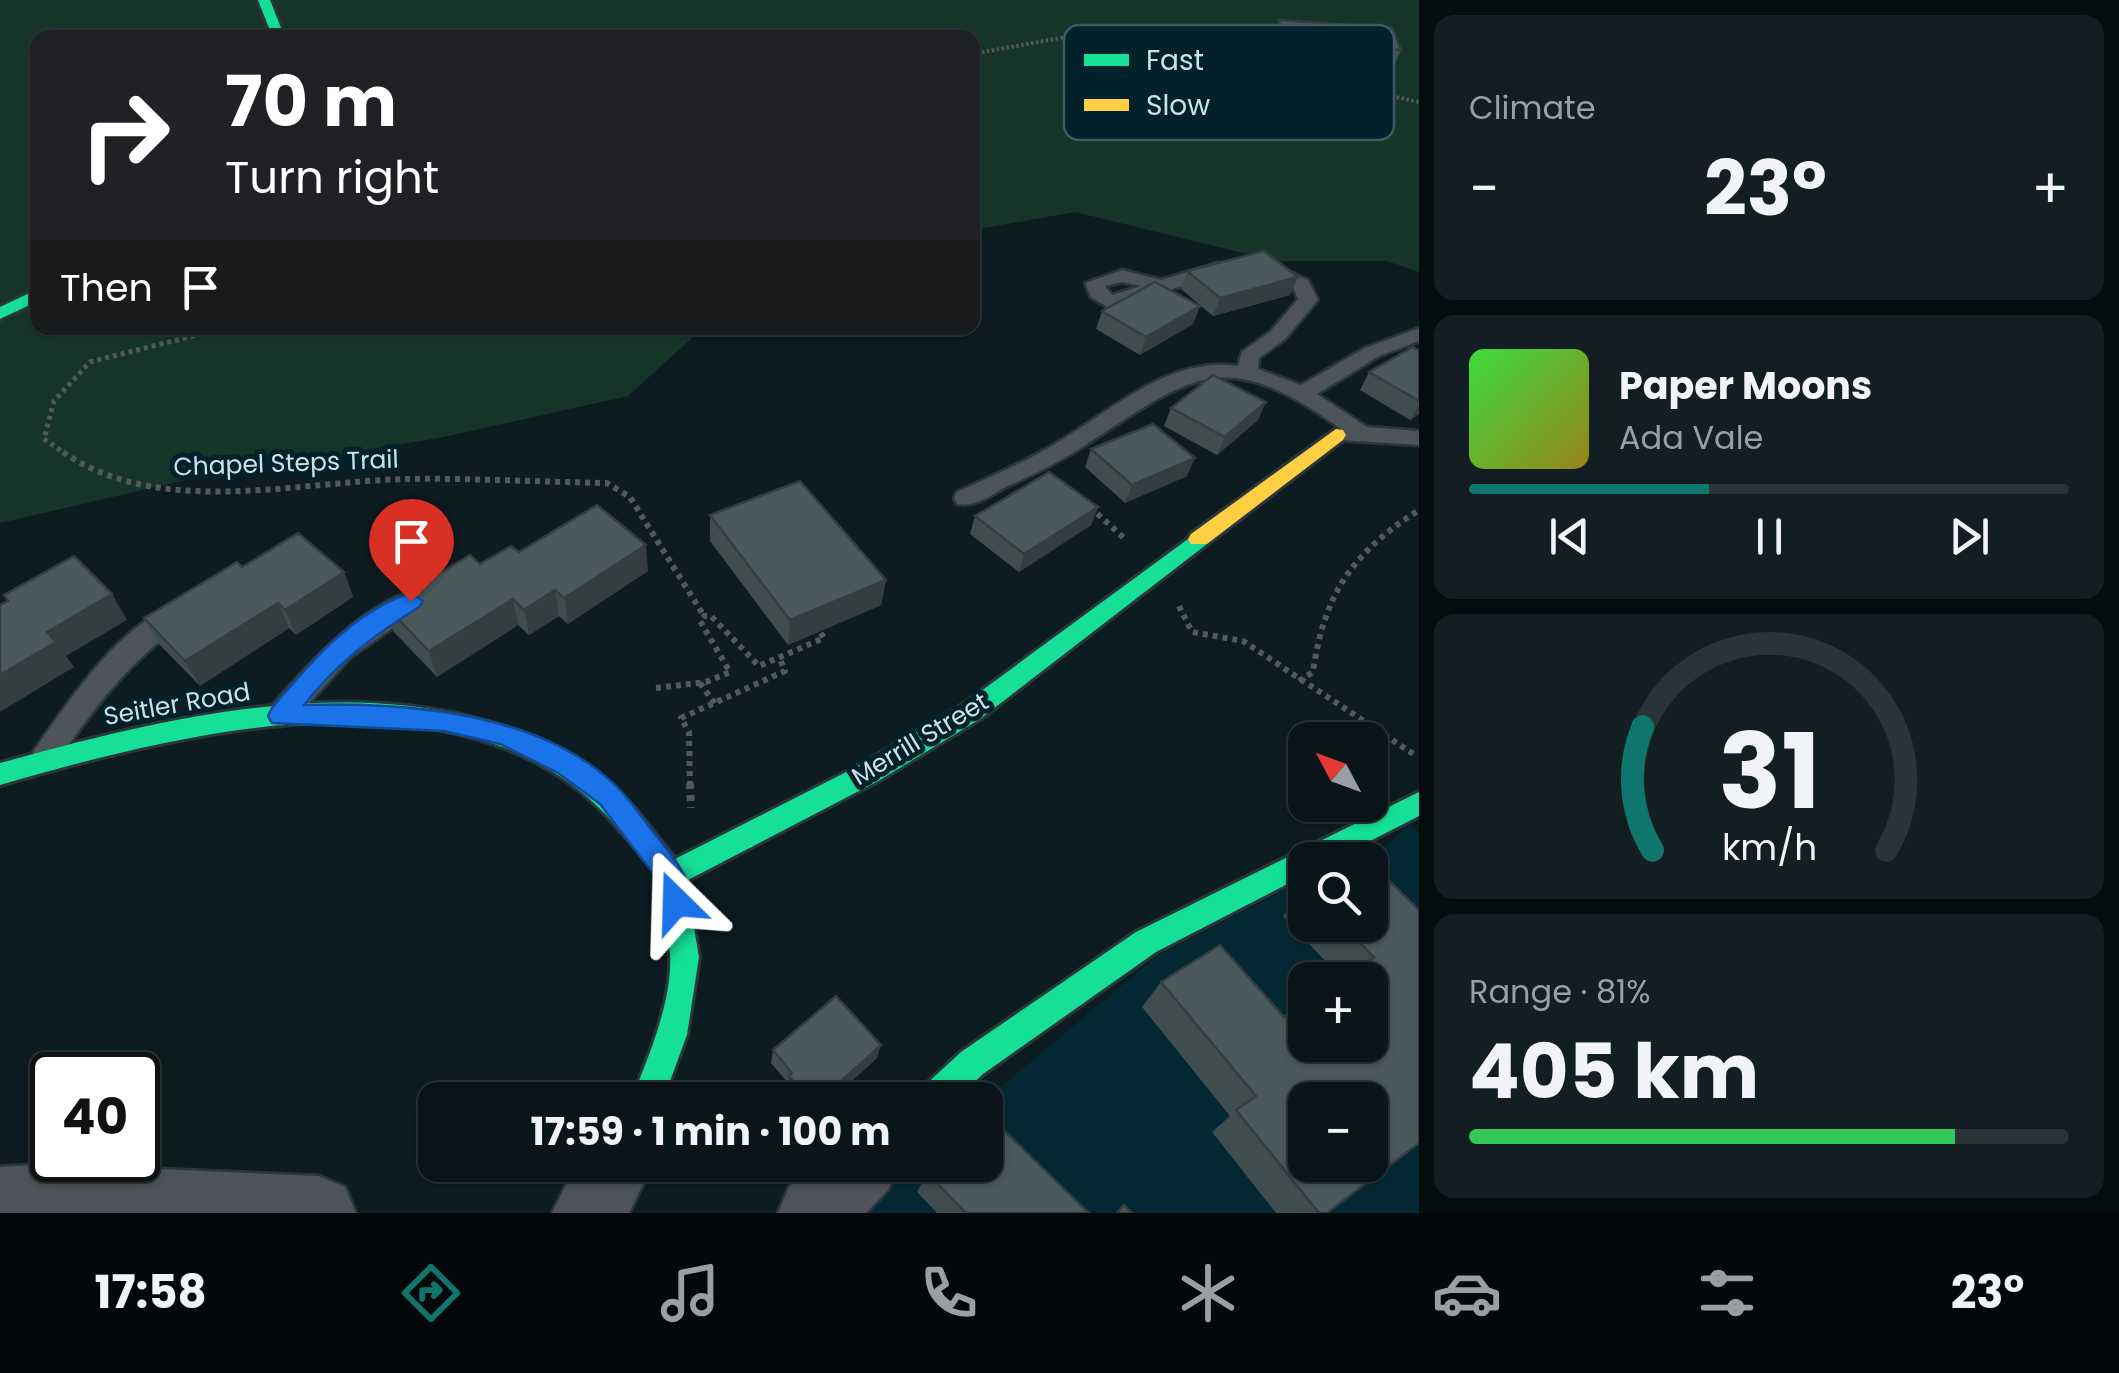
<!DOCTYPE html>
<meta charset="utf-8">
<style>
body{margin:0;font-family:Poppins,sans-serif;background:#121e22;color:#f1f3f6;height:100vh;display:flex;flex-direction:column;font-size:38px;white-space:nowrap}
*{box-sizing:border-box;margin:0}
p{font-size:32px;color:#999fa2}
.icon{flex:none;width:55px;height:55px;fill:none;stroke:currentColor;stroke-width:2;stroke-linecap:round;stroke-linejoin:round}
.map{position:relative;flex:1;overflow:hidden}
.details{display:flex;flex-direction:column;gap:15px;padding:15px;background:#050c0e;width:700px}
.details>*{flex:none}
.top-card{position:absolute;left:30px;top:30px;width:950px;height:305px;border-radius:20px;box-shadow:0 2px 8px #0004,0 0 0 2px #293438;background:#202124;color:#fff;overflow:hidden}
.needle{width:65px;rotate:311deg}
.fabs{position:absolute;left:1288px;top:722px;display:grid;gap:20px}
.fabs a{display:grid;place-items:center;width:100px;height:100px;border-radius:20px;background:#091519;box-shadow:0 2px 8px #0004,0 0 0 2px #293438;font-size:50px}
.speed{position:absolute;left:30px;top:1052px;display:flex;gap:20px;font-size:50px;font-weight:700;text-align:center}
.speed>*{display:grid;place-content:center;width:130px;height:130px;border-radius:50%;background:#091519;box-shadow:0 2px 8px #0004,0 0 0 2px #293438;line-height:1}
.speed .limit{border:5px solid #111;border-radius:15px;background:#fff;color:#111}
.pin{position:absolute;display:grid;place-items:center;width:85px;height:85px;color:#fff;margin:-102px -42px;border-radius:50% 50% 50% 0;rotate:-45deg;box-shadow:0 0 10px #0007}
.pin .icon{rotate:45deg}
.me{position:absolute;width:110px;margin:-55px;rotate:338deg;stroke-linejoin:round;filter:drop-shadow(0 0 8px #0008)}
.turn{display:flex;align-items:center;gap:35px;height:210px;padding:0 30px;font-size:45px}
.turn .icon{width:130px;height:130px;stroke-width:2.5}
.turn b{display:block;font-size:70px;line-height:85px}
.then{display:flex;align-items:center;height:95px;padding:0 30px;background:#0003;gap:20px;font-size:38px}
.big{font-size:75px;font-weight:700;line-height:1.1}
.details .tile{flex:1;display:flex;flex-direction:column;justify-content:center;gap:15px;min-width:0;padding:0 35px;border-radius:20px;background:#121e22}
.details .dial{align-items:center;gap:0}
.dial svg{height:260px;overflow:visible;fill:none;stroke:#293438;stroke-width:7;stroke-linecap:round;text-anchor:middle}
.dial text{fill:#f1f3f6;stroke:none}
.song{display:flex;align-items:center;gap:30px}
.cover{width:120px;height:120px;border-radius:15px;background:linear-gradient(135deg,hsl(120 70% 55%),hsl(50 70% 35%))}
.played{height:10px;border-radius:5px;background:linear-gradient(90deg,#0f766e 40%,#293438 40%)}
.keys{display:flex;justify-content:space-around;direction:ltr}
.heat{display:flex;justify-content:space-between;align-items:center;font-size:55px;direction:ltr}
.charge{height:15px;border-radius:8px;background:linear-gradient(90deg,#34c759 81%,#293438 0)}
.trip{position:absolute;left:418px;top:1082px;width:585px;height:100px;border-radius:20px;background:#091519;box-shadow:0 2px 8px #0004,0 0 0 2px #293438;font-weight:700;line-height:100px;text-align:center}
.dock{display:flex;height:160px;justify-content:space-around;align-items:center;background:#04080a;color:#999fa2}
.dock .icon{width:70px;height:70px}
.dock .selected{color:#0f766e}
.dock b{font-size:45px;color:#f1f3f6}
main{display:flex;flex:1;min-height:0}
.map>svg:first-child{display:block}
.built{fill:#042833;fill-rule:evenodd}
.green{fill:#163528}
.lines{fill:none;stroke-linecap:round;stroke-linejoin:round}
.lane-casing{stroke:#29373b;stroke-width:5}
.street-casing{stroke:#29373b;stroke-width:5}
.fast-casing{stroke:#29373b;stroke-width:6}
.slow-casing{stroke:#29373b;stroke-width:6}
.path-far3{stroke:#52595c;stroke-width:4;stroke-dasharray:2.5 2.5;stroke-linecap:butt}
.path-far2{stroke:#52595c;stroke-width:5;stroke-dasharray:4 4;stroke-linecap:butt}
.path-far1{stroke:#52595c;stroke-width:6;stroke-dasharray:5 5;stroke-linecap:butt}
.path{stroke:#52595c;stroke-width:8;stroke-dasharray:6 6;stroke-linecap:butt}
.lane{fill:#4d5358;fill-rule:evenodd}
.street{fill:#4d5358;fill-rule:evenodd}
.fast{fill:#16e098;fill-rule:evenodd}
.slow{fill:#ffcf43;fill-rule:evenodd}
.wall{fill:#404d4e}
.shaded-wall{fill:#343e40}
.building{fill:#4a595b;stroke:#343e40;stroke-width:2.5;fill-rule:evenodd}
.route{fill:#1a73e8;stroke:#114b97;stroke-width:2.5}
.labels{text-anchor:middle;dominant-baseline:central;stroke-width:10;stroke-linejoin:round;paint-order:stroke}
.street-label{font-size:25px;fill:#cce0e8;stroke:#03212a}
.key{fill:#03212a;stroke:#3f5a63;stroke-width:2.5}
.key-label{font-size:28px;fill:#cce0e8}
</style>
<main>
<div class="map">
<svg width="1419" height="1213" viewBox="0 0 1419 1213">
<rect width="100%" height="100%" fill="#0c1c21"/>
<path class="built" d="M1410,824L1419,834V1213H864L908,1165H985V1100L1157,956L1305,879V925H1370V860ZM1305,980H1370V1045H1305ZM1305,1100H1370V1165H1305Z"/>
<path class="green" d="M0,0H1419V272L1387,261H1276L1075,212L973,230L972,38H38V328H703L628,396L439,438L199,477L0,523Z"/>
<g class="lines">
<g class="lane-casing">
<path id="lane" d="M1266,261L1308,280L1318,300L1285,339L1259,358L1258,369L1301,385L1365,348L1419,328V341L1379,356L1317,394L1367,427L1419,431V445L1338,440L1335,435L1341,429C1221,342 1191,377 1081,448C1058,463 1032,475 1006,487C991,495 974,508 957,504L954,498L957,492C990,477 1024,463 1055,444C1112,411 1167,356 1238,366L1242,352L1271,331L1298,299L1293,287L1260,271V263Z
M1218,263L1225,265V273L1109,308L1091,297L1085,283L1122,270L1161,280ZM1122,282L1141,286L1112,295L1105,286Z
M415,590L424,592L427,599L424,606L351,657L291,723L281,726L271,723L267,715L271,707C307,665 361,606 415,590Z
M178,604L187,607L191,614L187,621C130,659 91,711 54,767L44,771L34,767L30,759L34,751C67,703 120,623 178,604Z"/>
</g>
<g class="street-casing">
<path id="street" d="M45,1164L319,1176L345,1187L356,1213H0V1167Z
M576,1165H652L629,1213H552Z
M811,1165H899L888,1190L866,1213H778L789,1187Z"/>
</g>
<g class="fast-casing">
<path id="fast" d="M258,0H270L285,38H273Z
M38,289V301L0,319V307Z
M1199,531L1207,534L1210,539L1207,544L980,719L880,780L686,881L699,957L687,1035L663,1100H631C648,1059 673,999 670,954C669,940 665,924 663,910C662,901 662,888 658,880C650,861 629,841 616,826C472,657 183,732 0,785V763C184,712 404,658 580,761C619,784 647,824 675,859L862,764L962,705Z
M1419,792V816L1333,860H1305V875L1156,952L983,1074L955,1100H916L921,1089L961,1052L1136,932Z"/>
</g>
<g class="slow-casing">
<path id="slow" d="M1336,429L1343,430L1346,435L1343,440L1207,544H1191L1188,539L1191,534Z"/>
</g>
<path class="path-far3" d="M1136,32L1167,27L1190,35L1277,50
M972,54L1110,29L1239,64L1419,102"/>
<path class="path-far2" d="M67,455L44,439L54,401L90,362L224,328"/>
<path class="path-far1" d="M63,452C159,519 298,481 408,479C474,478 541,482 607,483L630,497L704,616
M1090,507L1125,539
M1179,606L1192,632L1243,641L1415,755
M1299,681L1313,672C1324,594 1352,553 1419,510
M700,683L715,704
M656,688L706,682L730,672L700,621L704,616H711L759,666L824,638L820,632
M690,786L689,732L681,718L785,671L779,657"/>
<path class="path" d="M690,783L691,808"/>
<use href="#lane" class="lane"/>
<use href="#street" class="street"/>
<use href="#fast" class="fast"/>
<use href="#slow" class="slow"/>
</g>
<path class="wall" d="M1279,20L1401,50L1394,66L1278,55L1273,36Z
M1187,271L1290,295L1213,316L1181,289Z
M1200,306L1193,324L1140,355L1096,329L1102,311Z
M1419,351V414L1410,420L1360,390L1369,372Z
M1171,408L1258,420L1217,455L1164,426Z
M1091,449L1187,476L1125,503L1085,467Z
M1098,507L1091,525L1019,572L970,534L975,516Z
M710,515L886,580L881,605L788,645L710,541Z
M519,552L648,571L568,624L559,616L529,635L518,625L437,677L393,631L385,605L480,564Z
M242,567L344,572L353,597L296,635L289,628L200,686L159,644L144,618Z
M1305,891V925H1370L1419,910L1327,1213H1276L1212,1132L1230,1116L1142,1007L1161,982L1284,1017L1342,979L1283,916Z
M773,1050L877,1058L831,1100H797L787,1089L788,1083L771,1063Z
M927,1173L1089,1213H937L917,1192Z"/>
<path class="shaded-wall" d="M1298,277L1290,295L1213,316L1220,298Z
M1200,306L1193,324L1140,355L1146,337Z
M1266,402L1258,420L1217,455L1225,437Z
M1419,405V414L1410,420Z
M1195,458L1187,476L1125,503L1132,485Z
M1098,507L1091,525L1019,572L1024,554Z
M646,545L648,571L568,624L564,598Z
M344,572L353,597L296,635L285,610Z
M886,580L881,605L788,645L790,620Z
M555,590L559,616L529,635L524,610Z
M112,594L127,620L66,656L74,667L0,712V675L47,632Z
M513,599L518,625L437,677L429,651Z
M278,603L289,628L200,686L185,661Z
M881,1045L877,1058L831,1100H820Z"/>
<path class="building" d="M1279,20L1392,28L1401,50L1284,40Z
M1264,251L1298,277L1220,298L1187,271Z
M1155,282L1200,306L1146,337L1102,311Z
M1413,347L1419,351V401L1369,372Z
M1213,375L1266,402L1225,437L1171,408Z
M1153,424L1195,458L1132,485L1091,449Z
M1049,472L1098,507L1024,554L975,516Z
M800,481L886,580L790,620L710,515Z
M597,505L646,545L564,598L555,590L524,610L513,599L429,651L385,605L470,555L480,564L511,546L519,552Z
M298,533L344,572L285,610L278,603L185,661L144,618L237,562L242,567Z
M74,556L112,594L47,632L56,642L0,675V605L8,601L4,595Z
M1362,855L1367,860H1353Z
M1370,862L1419,910V1143L1327,1213H1319L1236,1110L1256,1096L1161,982L1220,945L1284,1017L1305,1003V1045H1370V980H1340L1374,957L1342,925H1370ZM1305,1100H1370V1165H1305Z
M836,996L881,1045L820,1100H815L807,1091L804,1094L789,1076L792,1073L773,1050Z
M985,1112L1089,1213H966L927,1173L934,1165H985Z
M1124,1205L1132,1213H1117Z"/>
<path class="route" d="M411,593L423,601L419,607C374,635 337,663 304,705C405,702 545,712 620,790C634,805 645,822 658,838C674,858 698,884 686,912L676,916L666,912L658,880L600,804L558,773L500,744L444,731L272,723L268,716L272,708C309,664 353,611 411,593Z"/>
<g class="labels">
<g class="street-label">
<text transform="translate(286 463) rotate(-2)">Chapel Steps Trail</text>
<text transform="translate(177 704) rotate(-10)">Seitler Road</text>
<text transform="translate(920 739) rotate(-31)">Merrill Street</text>
</g>
</g>
<rect x="1064" y="25" width="330" height="115" rx="15" class="key"/>
<rect x="1084" y="54" width="45" height="12" fill="#16e098"/>
<rect x="1084" y="99" width="45" height="12" fill="#ffcf43"/>
<g class="key-label">
<text x="1146" y="70">Fast</text>
<text x="1146" y="115">Slow</text>
</g>
</svg>
<div class="fabs">
<a><svg class="needle" viewBox="-14 -14 28 28"><path d="M0-13l5 13h-10z" fill="#e53935"/><path d="M0 13l5-13h-10z" fill="#999fa2"/></svg></a>
<a><svg class="icon" aria-label="search" viewBox="0 0 24 24"><circle cx="10" cy="10" r="6"/><path d="M15 15l6 6"/></svg></a>
<a>+</a>
<a>−</a>
</div>
<div class="speed"><div class="limit">40</div></div>
<div class="pin" style="left:411px;top:601px;background:#d93025"><svg class="icon" aria-label="arrive" viewBox="0 0 24 24"><path d="M6 21V4h12l-3 4 3 4H6"/></svg></div>
<svg class="me" style="left:676px;top:902px" viewBox="-20 -20 40 40"><path d="M0-17L14 15 0 8-14 15z" fill="#1a73e8" stroke="#fff" stroke-width="4"/></svg>
<div class="trip">17:59 · 1 min · 100 m</div>
<div class="top-card">
<div class="turn"><svg class="icon" aria-label="right" viewBox="0 0 24 24"><path d="M7 20v-9h11M14 6l5 5-5 5"/></svg><div><b>70 m</b>Turn right</div></div>
<div class="then">Then<svg class="icon" aria-label="arrive" viewBox="0 0 24 24"><path d="M6 21V4h12l-3 4 3 4H6"/></svg></div>
</div>
</div>
<section class="details">
<div class="tile"><p>Climate</p>
<div class="heat"><a>−</a><b class="big">23°</b><a>+</a></div>
</div>
<div class="tile">
<div class="song"><i class="cover"></i><div><b>Paper Moons</b><p>Ada Vale</p></div></div>
<div class="played"></div>
<div class="keys"><svg class="icon" aria-label="previous" viewBox="0 0 24 24"><path d="M18 5L8 12l10 7zM5 5v14"/></svg><svg class="icon" aria-label="pause" viewBox="0 0 24 24"><path d="M8 5v14M16 5v14"/></svg><svg class="icon" aria-label="next" viewBox="0 0 24 24"><path d="M6 5l10 7-10 7zM19 5v14"/></svg></div>
</div>
<div class="tile dial"><svg viewBox="0 0 100 80">
<path d="M14 69A42 42 0 1 1 86 69"/>
<path d="M14 69A42 42 0 0 1 11 31" stroke="#0f766e"/>
<text x="50" y="56" font-size="32" font-weight="700">31</text>
<text x="50" y="72" font-size="11">km/h</text>
</svg></div>
<div class="tile"><p>Range · 81%</p><b class="big">405 km</b><div class="charge"></div></div>
</section>
</main>
<nav class="dock">
<b>17:58</b>
<svg class="icon selected" aria-label="directions" viewBox="0 0 24 24"><path d="M12 3l9 9-9 9-9-9zM9 14v-3h6M13 9l2 2-2 2"/></svg>
<svg class="icon" aria-label="music" viewBox="0 0 24 24"><path d="M9 18V5l10-2v13"/><circle cx="6" cy="18" r="3"/><circle cx="16" cy="16" r="3"/></svg>
<svg class="icon" aria-label="phone" viewBox="0 0 24 24"><path d="M5 4h4l2 5-3 2q2 4 5 5l2-3 5 2v4C11 20 4 13 5 4z"/></svg>
<svg class="icon" aria-label="climate" viewBox="0 0 24 24"><path d="M12 3v18M4 7l16 10M4 17L20 7"/></svg>
<svg class="icon" aria-label="car" viewBox="0 0 24 24"><path d="M5 17H2v-5l4-1 3-4h7l3 4 3 1v5h-3M9 17h6M6 11h13"/><circle cx="7" cy="17" r="2"/><circle cx="17" cy="17" r="2"/></svg>
<svg class="icon" aria-label="filters" viewBox="0 0 24 24"><path d="M4 7h16M4 17h16"/><circle cx="9" cy="7" r="2"/><circle cx="15" cy="17" r="2"/></svg>
<b>23°</b>
</nav>
